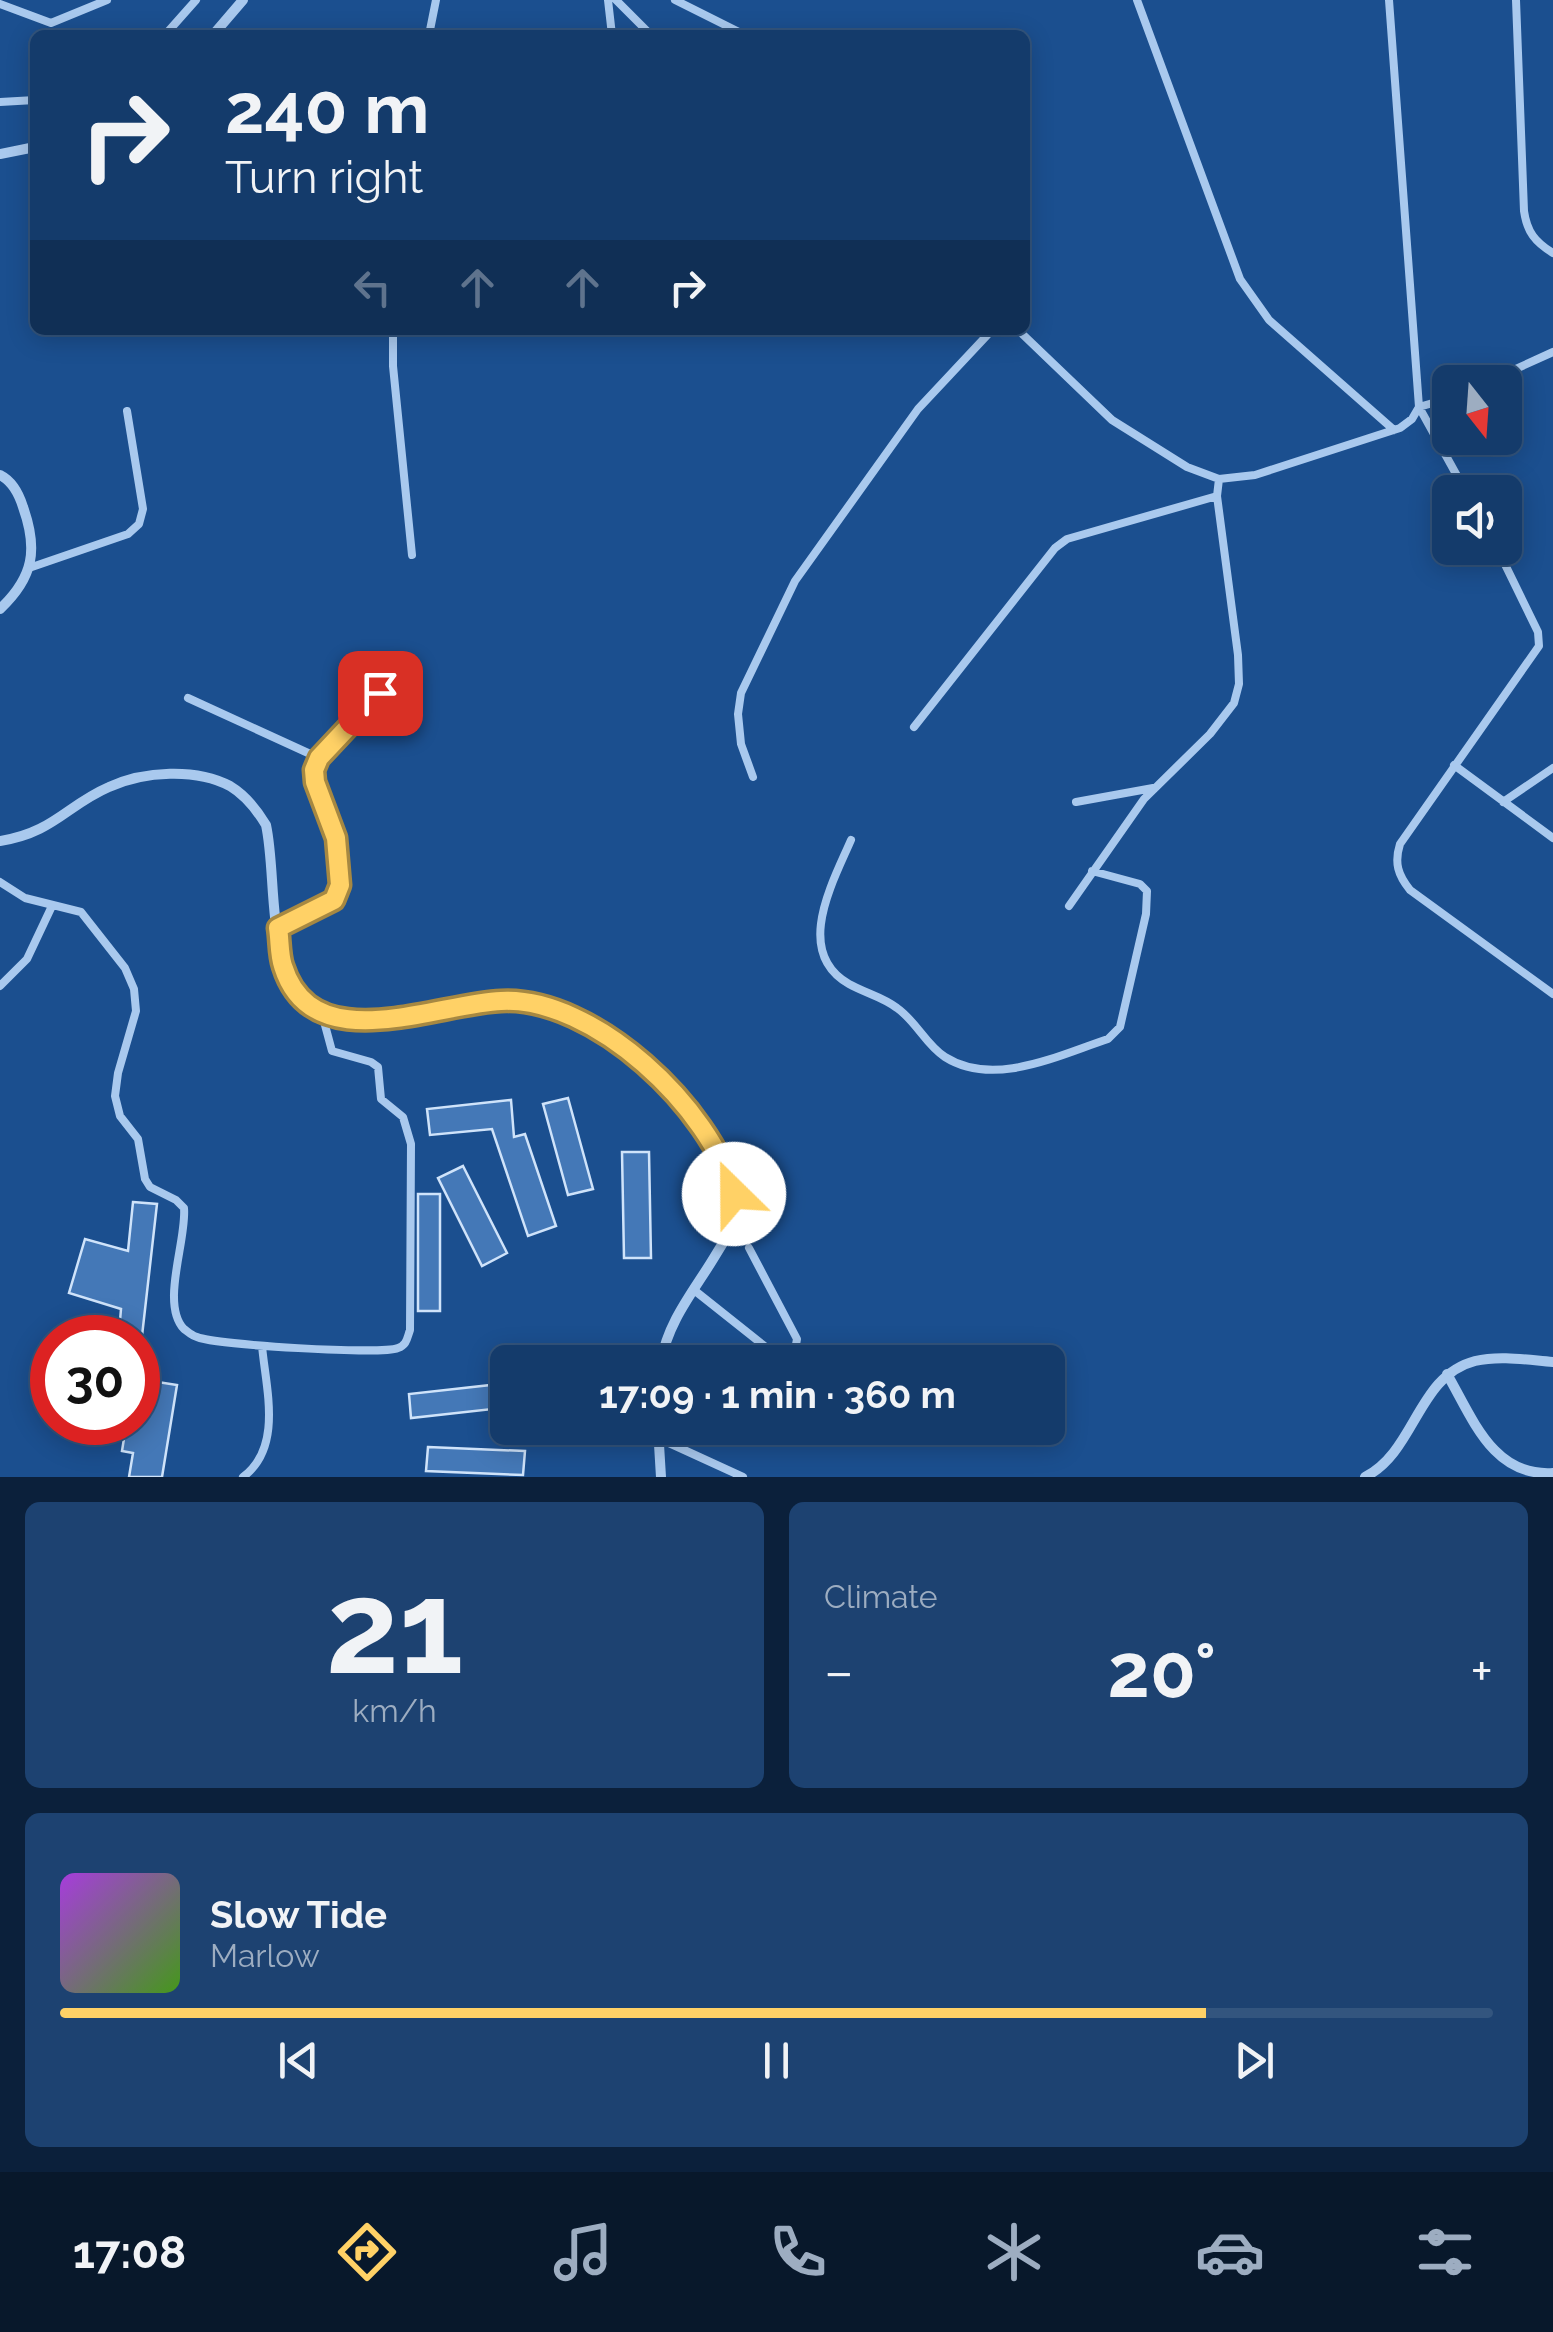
<!DOCTYPE html>
<meta charset="utf-8">
<style>
body{margin:0;font-family:Raleway,sans-serif;background:#1d4271;color:#f1f3f6;height:100vh;display:flex;flex-direction:column;font-size:38px;white-space:nowrap}
*{box-sizing:border-box;margin:0}
p{font-size:32px;color:#9dadc1}
.icon{flex:none;width:55px;height:55px;fill:none;stroke:currentColor;stroke-width:2;stroke-linecap:round;stroke-linejoin:round}
.map{position:relative;height:1477px;overflow:hidden}
.side{display:flex;flex-direction:column;gap:25px;padding:25px;background:#0b203b;flex:1}
.side>*{flex:none}
.top-card{position:absolute;left:30px;top:30px;width:1000px;height:305px;border-radius:15px;box-shadow:0 5px 25px #0003,0 0 0 2px #33557e;background:#143b6b;color:#f1f3f6;overflow:hidden}
.needle{width:65px;rotate:163deg}
.fabs{position:absolute;left:1432px;top:365px;display:grid;gap:20px}
.fabs a{display:grid;place-items:center;width:90px;height:90px;border-radius:15px;background:#143b6b;box-shadow:0 5px 25px #0003,0 0 0 2px #33557e;font-size:50px}
.speed{position:absolute;left:30px;top:1315px;display:flex;gap:20px;font-size:50px;font-weight:700;text-align:center}
.speed>*{display:grid;place-content:center;width:130px;height:130px;border-radius:50%;background:#143b6b;box-shadow:0 5px 25px #0003,0 0 0 2px #33557e;line-height:1}
.speed .limit{border:15px solid #d22;background:#fff;color:#111}
.pin{position:absolute;display:grid;place-items:center;width:85px;height:85px;color:#fff;margin:-42px;border-radius:20px;box-shadow:0 5px 15px #0006}
.me{position:absolute;width:110px;margin:-55px;rotate:337deg;stroke-linejoin:round;filter:drop-shadow(0 0 8px #0008)}
.turn{display:flex;align-items:center;gap:35px;height:210px;padding:0 30px;font-size:45px}
.turn .icon{width:130px;height:130px;stroke-width:2.5}
.turn b{display:block;font-size:70px;line-height:85px}
.lanes{display:flex;align-items:center;height:95px;padding:0 30px;background:#0003;justify-content:center;gap:50px;direction:ltr}
.lanes .off{opacity:.35}
.big{font-size:75px;font-weight:700;line-height:1.1}
.side .card{flex:1;display:flex;flex-direction:column;justify-content:center;gap:15px;min-width:0;padding:0 35px;border-radius:15px;background:#1d4271}
.side .dial{align-items:center;gap:0}
.dial b{font-size:130px;line-height:1}
.song{display:flex;align-items:center;gap:30px}
.cover{width:120px;height:120px;border-radius:15px;background:linear-gradient(135deg,hsl(280 70% 55%),hsl(100 70% 35%))}
.played{height:10px;border-radius:5px;background:linear-gradient(90deg,#ffd166 80%,#33557e 80%)}
.keys{display:flex;justify-content:space-around;direction:ltr}
.heat{display:flex;justify-content:space-between;align-items:center;font-size:55px;direction:ltr}
.side .tiles{flex:1;display:grid;gap:25px;grid-template-columns:1fr 1fr}
.card:last-child{grid-column:span 2}
.trip{position:absolute;left:490px;top:1345px;width:575px;height:100px;border-radius:15px;background:#143b6b;box-shadow:0 5px 25px #0003,0 0 0 2px #33557e;font-weight:700;line-height:100px;text-align:center}
.tabs{display:flex;height:160px;justify-content:space-around;align-items:center;background:#08182b;color:#9dadc1}
.tabs .icon{width:70px;height:70px}
.tabs .current{color:#ffd166}
.tabs b{font-size:45px;color:#f1f3f6}
.map>svg:first-child{display:block}
.building{fill:#4478b7;stroke:#cfe3fa;stroke-width:2.5}
.lines{fill:none;stroke-linecap:round;stroke-linejoin:round}
.lane{stroke:#a9c9ee;stroke-width:8}
.street{stroke:#a9c9ee;stroke-width:10}
.route-casing{stroke:#a68842;stroke-width:25}
.route{stroke:#ffd166;stroke-width:18}
</style>
<div class="map">
<svg width="1553" height="1477" viewBox="0 0 1553 1477">
<rect width="100%" height="100%" fill="#1b4f8f"/>
<path class="building" d="M568,1098L593,1189L568,1195L543,1104Z
M511,1100L514,1137L525,1134L556,1226L528,1236L492,1129L430,1135L427,1109Z
M622,1152H649L651,1258H624Z
M463,1166L507,1253L482,1266L438,1178Z
M418,1194H440V1311H418Z
M133,1202L157,1204L142,1336L119,1333L121,1309L69,1293L85,1239L128,1251Z
M145,1380L177,1385L162,1477H129L133,1453L122,1451L126,1426L137,1428Z
M500,1384L502,1408L411,1418L409,1394Z
M428,1447L525,1451L523,1475L426,1471Z"/>
<g class="lines">
<path class="lane" d="M608,0L612,35
M616,0L651,35
M675,0L745,35
M1137,0L1240,279L1269,320L1394,430
M1516,0L1524,211C1527,232 1535,242 1553,253
M0,4L51,23L107,0
M165,35L196,0
M429,35L436,0
M0,102L35,100
M393,330V366L412,555
M1018,330L1112,420L1187,467L1219,479L1255,475L1400,428L1412,419L1419,407L1389,0
M1487,382L1553,352
M1450,398L1419,407L1466,492
M1497,548L1538,632L1539,646L1400,844C1394,863 1398,875 1410,890L1553,994
M29,568L128,534L139,524L143,509L127,411
M188,698L319,758
M914,727L1055,548L1067,539L1217,496
M1454,765L1553,838
M753,777L741,744L738,714L741,693L795,581L918,409L992,330
M1076,802L1153,788
M1503,802L1553,768
M851,840C833,882 793,952 849,984C865,993 883,997 897,1008C916,1021 926,1045 945,1057C994,1088 1059,1055 1108,1039L1120,1027L1146,914L1147,891L1140,884L1092,871
M0,882L25,898L81,912L125,968L134,989L136,1011L118,1073L115,1096L120,1116L138,1139L145,1179L150,1187L176,1200L184,1208C187,1240 160,1304 184,1329C188,1332 192,1336 197,1337C216,1345 381,1355 398,1348C407,1345 407,1338 410,1330L411,1144L403,1117L381,1099L378,1067L371,1062L332,1051L322,1014
M1069,906L1144,799L1210,734L1234,703L1239,684L1238,655L1217,496L1219,479
M278,928C298,919 326,911 338,893C342,870 337,842 330,820C324,797 309,782 319,758L380,693
M0,986L27,959L52,906
M694,1290L777,1356L788,1359L794,1356L797,1339L749,1248
M658,1438L743,1477
M243,1477C283,1447 266,1389 262,1346"/>
<path class="street" d="M213,35L243,0
M0,154L35,147
M0,475C12,481 19,494 23,507C38,549 34,577 0,609
M0,841C53,833 67,805 109,787C144,771 196,768 230,786C245,795 257,810 266,825C277,875 266,963 304,999C357,1051 477,989 546,1006C558,1009 570,1017 580,1022C627,1047 650,1070 685,1108C710,1136 740,1175 735,1215C733,1229 722,1244 715,1256C694,1291 668,1321 661,1362
M1447,1374C1473,1419 1493,1477 1553,1473
M658,1428L661,1477
M1365,1477C1416,1451 1417,1376 1475,1361C1500,1355 1528,1360 1553,1362"/>
</g>
<g class="lines">
<g class="route-casing">
<path id="route" d="M380,693L319,758L314,770L315,782L336,838L340,885L334,900L278,928C280,940 279,954 283,966C312,1060 434,1004 501,1001C594,996 712,1109 734,1194"/>
</g>
<use href="#route" class="route"/>
</g>
</svg>
<div class="fabs">
<a><svg class="needle" viewBox="-14 -14 28 28"><path d="M0-13l5 13h-10z" fill="#e53935"/><path d="M0 13l5-13h-10z" fill="#9dadc1"/></svg></a>
<a><svg class="icon" aria-label="sound" viewBox="0 0 24 24"><path d="M4 9h4l5-4v14l-5-4H4zM17 9q2 3 0 6"/></svg></a>
</div>
<div class="speed"><div class="limit">30</div></div>
<div class="pin" style="left:380px;top:693px;background:#d93025"><svg class="icon" aria-label="arrive" viewBox="0 0 24 24"><path d="M6 21V4h12l-3 4 3 4H6"/></svg></div>
<svg class="me" style="left:734px;top:1194px" viewBox="-20 -20 40 40"><circle r="19" fill="#fff"/><path d="M0-13L10 11 0 6-10 11z" fill="#ffd166"/></svg>
<div class="trip">17:09 · 1 min · 360 m</div>
<div class="top-card">
<div class="turn"><svg class="icon" aria-label="right" viewBox="0 0 24 24"><path d="M7 20v-9h11M14 6l5 5-5 5"/></svg><div><b>240 m</b>Turn right</div></div>
<div class="lanes"><svg class="icon off" aria-label="left" viewBox="0 0 24 24"><path d="M17 20v-9H6M10 6l-5 5 5 5"/></svg><svg class="icon off" aria-label="ahead" viewBox="0 0 24 24"><path d="M12 20V5M6 11l6-6 6 6"/></svg><svg class="icon off" aria-label="ahead" viewBox="0 0 24 24"><path d="M12 20V5M6 11l6-6 6 6"/></svg><svg class="icon" aria-label="right" viewBox="0 0 24 24"><path d="M7 20v-9h11M14 6l5 5-5 5"/></svg></div>
</div>
</div>
<section class="side">
<div class="tiles">
<div class="card dial"><b>21</b><p>km/h</p></div>
<div class="card"><p>Climate</p>
<div class="heat"><a>−</a><b class="big">20°</b><a>+</a></div>
</div>
<div class="card">
<div class="song"><i class="cover"></i><div><b>Slow Tide</b><p>Marlow</p></div></div>
<div class="played"></div>
<div class="keys"><svg class="icon" aria-label="previous" viewBox="0 0 24 24"><path d="M18 5L8 12l10 7zM5 5v14"/></svg><svg class="icon" aria-label="pause" viewBox="0 0 24 24"><path d="M8 5v14M16 5v14"/></svg><svg class="icon" aria-label="next" viewBox="0 0 24 24"><path d="M6 5l10 7-10 7zM19 5v14"/></svg></div>
</div>
</div>
</section>
<nav class="tabs">
<b>17:08</b>
<svg class="icon current" aria-label="directions" viewBox="0 0 24 24"><path d="M12 3l9 9-9 9-9-9zM9 14v-3h6M13 9l2 2-2 2"/></svg>
<svg class="icon" aria-label="music" viewBox="0 0 24 24"><path d="M9 18V5l10-2v13"/><circle cx="6" cy="18" r="3"/><circle cx="16" cy="16" r="3"/></svg>
<svg class="icon" aria-label="phone" viewBox="0 0 24 24"><path d="M5 4h4l2 5-3 2q2 4 5 5l2-3 5 2v4C11 20 4 13 5 4z"/></svg>
<svg class="icon" aria-label="climate" viewBox="0 0 24 24"><path d="M12 3v18M4 7l16 10M4 17L20 7"/></svg>
<svg class="icon" aria-label="car" viewBox="0 0 24 24"><path d="M5 17H2v-5l4-1 3-4h7l3 4 3 1v5h-3M9 17h6M6 11h13"/><circle cx="7" cy="17" r="2"/><circle cx="17" cy="17" r="2"/></svg>
<svg class="icon" aria-label="filters" viewBox="0 0 24 24"><path d="M4 7h16M4 17h16"/><circle cx="9" cy="7" r="2"/><circle cx="15" cy="17" r="2"/></svg>
</nav>
